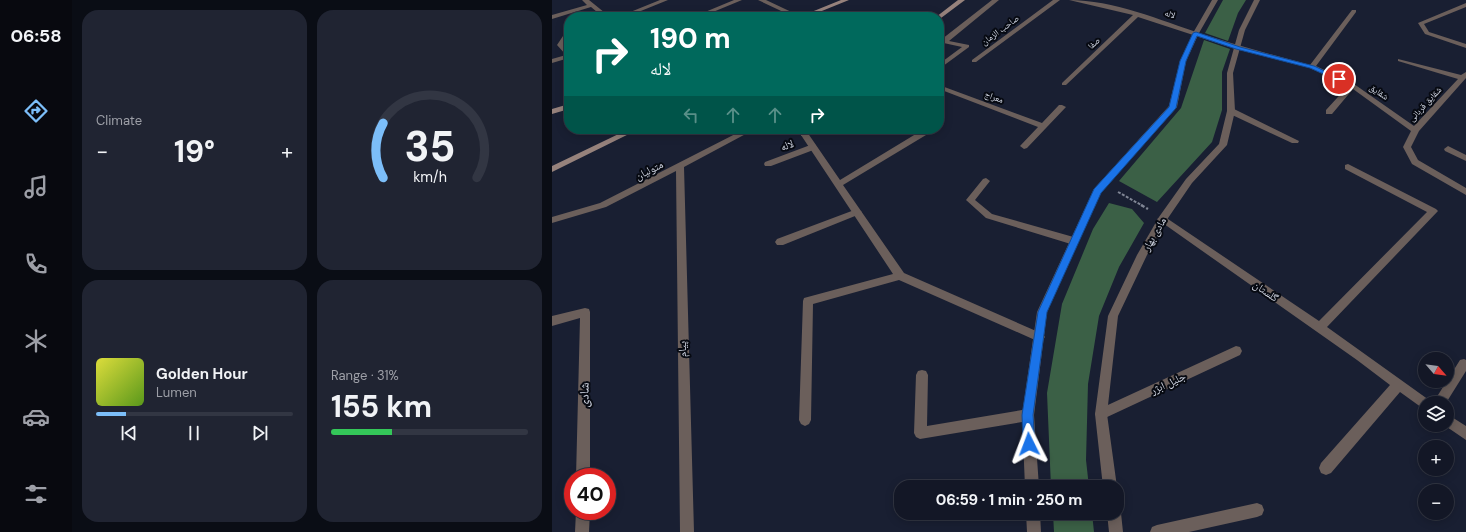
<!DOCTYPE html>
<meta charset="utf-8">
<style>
body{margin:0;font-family:"DM Sans","Noto Naskh Arabic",sans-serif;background:#202432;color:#f1f3f6;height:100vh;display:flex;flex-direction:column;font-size:15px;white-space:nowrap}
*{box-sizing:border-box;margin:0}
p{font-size:13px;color:#9d9fa7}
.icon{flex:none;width:22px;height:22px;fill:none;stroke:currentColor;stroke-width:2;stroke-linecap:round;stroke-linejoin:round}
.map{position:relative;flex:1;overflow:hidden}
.details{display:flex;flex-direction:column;gap:10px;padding:10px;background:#0a0d15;width:480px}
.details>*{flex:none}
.banner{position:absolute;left:12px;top:12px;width:380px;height:122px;border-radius:16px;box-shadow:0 2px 10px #0003,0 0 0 1px #323643;background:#00695c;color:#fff;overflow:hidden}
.needle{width:26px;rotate:118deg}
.tools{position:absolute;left:866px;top:352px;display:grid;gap:8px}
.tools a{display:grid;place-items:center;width:36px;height:36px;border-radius:50%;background:#131726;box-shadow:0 2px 10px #0003,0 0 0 1px #323643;font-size:20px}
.speed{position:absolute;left:12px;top:468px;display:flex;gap:8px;font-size:20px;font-weight:700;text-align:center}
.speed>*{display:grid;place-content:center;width:52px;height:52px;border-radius:50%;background:#131726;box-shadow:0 2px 10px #0003,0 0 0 1px #323643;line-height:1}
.speed .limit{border:6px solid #d22;background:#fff;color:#111}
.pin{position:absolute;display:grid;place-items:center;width:34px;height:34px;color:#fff;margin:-17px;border:2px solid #fff;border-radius:50%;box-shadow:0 1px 4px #0007}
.me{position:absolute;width:44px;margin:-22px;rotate:357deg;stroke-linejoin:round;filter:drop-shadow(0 0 3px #0008)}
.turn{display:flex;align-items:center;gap:14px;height:84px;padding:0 20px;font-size:18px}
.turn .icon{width:52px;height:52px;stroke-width:2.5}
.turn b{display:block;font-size:28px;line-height:34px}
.lanes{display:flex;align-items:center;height:38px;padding:0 20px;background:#0003;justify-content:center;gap:20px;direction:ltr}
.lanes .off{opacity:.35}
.big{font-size:30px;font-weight:700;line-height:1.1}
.details .card{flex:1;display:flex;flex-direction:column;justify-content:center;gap:6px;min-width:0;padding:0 14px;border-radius:16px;background:#202432}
.details .dial{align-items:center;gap:0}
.dial svg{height:104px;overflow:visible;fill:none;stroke:#323643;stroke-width:7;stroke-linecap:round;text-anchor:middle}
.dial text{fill:#f1f3f6;stroke:none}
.song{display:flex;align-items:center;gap:12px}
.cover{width:48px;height:48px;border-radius:6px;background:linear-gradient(135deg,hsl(60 70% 55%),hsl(90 70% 35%))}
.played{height:4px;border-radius:2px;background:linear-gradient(90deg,#7cbef9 15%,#323643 15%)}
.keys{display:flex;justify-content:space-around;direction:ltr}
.heat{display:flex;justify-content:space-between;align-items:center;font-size:22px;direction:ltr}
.charge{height:6px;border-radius:3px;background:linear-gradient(90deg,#34c759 31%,#323643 0)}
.details .tiles{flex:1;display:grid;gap:10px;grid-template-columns:repeat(2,1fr)}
.trip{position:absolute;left:342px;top:480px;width:230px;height:40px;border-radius:16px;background:#131726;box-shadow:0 2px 10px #0003,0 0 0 1px #323643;font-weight:700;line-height:40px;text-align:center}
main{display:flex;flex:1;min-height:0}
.menu{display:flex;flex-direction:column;width:72px;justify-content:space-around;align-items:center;background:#08090f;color:#9d9fa7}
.menu .icon{width:28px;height:28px}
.menu .active{color:#7cbef9}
.menu b{font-size:18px;color:#f1f3f6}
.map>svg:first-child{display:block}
.forest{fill:#3b6046}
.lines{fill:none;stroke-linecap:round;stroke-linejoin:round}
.path-far1{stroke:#7f8594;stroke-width:2;stroke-dasharray:3 1.5;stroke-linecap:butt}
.path{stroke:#7f8594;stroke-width:2.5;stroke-dasharray:4 2;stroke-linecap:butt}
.service{fill:#6b5f5b;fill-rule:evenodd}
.minor{fill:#6b5f5b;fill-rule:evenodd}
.tertiary{fill:#6b5f5b;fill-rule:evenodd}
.secondary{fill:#96827c;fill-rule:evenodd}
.route{fill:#1a73e8;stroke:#114b97}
.labels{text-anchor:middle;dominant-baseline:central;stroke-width:4;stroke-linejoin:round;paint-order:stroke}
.far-street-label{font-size:9px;fill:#d6dbe8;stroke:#070a12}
.street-label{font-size:11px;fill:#d6dbe8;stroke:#070a12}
.near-street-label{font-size:13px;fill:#d6dbe8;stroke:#070a12}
</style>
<main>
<nav class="menu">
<b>06:58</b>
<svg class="icon active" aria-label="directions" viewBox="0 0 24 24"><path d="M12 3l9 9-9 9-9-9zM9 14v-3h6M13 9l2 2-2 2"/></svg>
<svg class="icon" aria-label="music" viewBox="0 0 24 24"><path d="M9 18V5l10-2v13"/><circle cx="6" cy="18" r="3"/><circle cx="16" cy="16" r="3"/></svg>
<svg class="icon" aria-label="phone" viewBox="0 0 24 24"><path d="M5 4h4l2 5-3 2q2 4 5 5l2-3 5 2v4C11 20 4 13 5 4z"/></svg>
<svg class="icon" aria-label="climate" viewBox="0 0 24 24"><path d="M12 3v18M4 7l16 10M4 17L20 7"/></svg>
<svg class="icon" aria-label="car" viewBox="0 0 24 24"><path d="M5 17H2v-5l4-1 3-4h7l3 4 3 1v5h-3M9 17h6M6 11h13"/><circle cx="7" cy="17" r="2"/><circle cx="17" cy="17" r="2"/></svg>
<svg class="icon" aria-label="filters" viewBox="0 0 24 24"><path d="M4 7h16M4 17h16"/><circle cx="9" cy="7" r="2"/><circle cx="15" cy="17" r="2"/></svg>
</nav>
<section class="details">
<div class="tiles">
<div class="card"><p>Climate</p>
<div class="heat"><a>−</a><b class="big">19°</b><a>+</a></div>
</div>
<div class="card dial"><svg viewBox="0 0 100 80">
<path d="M14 69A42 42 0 1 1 86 69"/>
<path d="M14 69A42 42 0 0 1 14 27" stroke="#7cbef9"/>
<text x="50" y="56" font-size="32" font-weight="700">35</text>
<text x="50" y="72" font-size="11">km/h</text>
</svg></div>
<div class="card">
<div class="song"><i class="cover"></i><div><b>Golden Hour</b><p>Lumen</p></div></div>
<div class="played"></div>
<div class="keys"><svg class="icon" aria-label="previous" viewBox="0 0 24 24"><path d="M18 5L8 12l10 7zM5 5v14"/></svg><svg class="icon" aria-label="pause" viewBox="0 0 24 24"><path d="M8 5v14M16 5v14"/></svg><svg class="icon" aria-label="next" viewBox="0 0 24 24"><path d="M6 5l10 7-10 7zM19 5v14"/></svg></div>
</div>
<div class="card"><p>Range · 31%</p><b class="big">155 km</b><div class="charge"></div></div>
</div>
</section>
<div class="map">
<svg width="914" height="532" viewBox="0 0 914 532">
<rect width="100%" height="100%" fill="#191f32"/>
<path class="forest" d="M671,0H694L686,13L676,41L653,33Z
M652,40L678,49L670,72V110L660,142L605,202L567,181L629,108Z
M557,203L580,209L592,223L567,267L547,316L536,384L534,460L537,487H499L495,393L510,304L541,229Z
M501,513H540L542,532H502Z"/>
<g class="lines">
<path class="path-far1" d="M566,192L591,206"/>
<path class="path" d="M589,205L596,209"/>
<path class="service" d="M255,129H264L255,136H249V132Z
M261,144L264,145V149L219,166H213L212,164L213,162Z
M305,209L310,212L308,214L231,245H225L223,242L225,239Z"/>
<path class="minor" d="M30,0H37L58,17H51L39,7L0,19V15L35,5Z
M108,0H116L74,17H66Z
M182,0H190L149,17H141Z
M206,0H214L250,17H242Z
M440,0H447L397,41L417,45V47L387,69V64L410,47L387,42V40L390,39Z
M501,0H508L424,62H420V60Z
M517,0C561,0 608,20 650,34C686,46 722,55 758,65L800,10H804V12L764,66L802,84L862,126L906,79L846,61V59L909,75L914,72V78L867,131L859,147L866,160L914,188V195L860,164L851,147L859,131L801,89L780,114H774V110L796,86L758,68L684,49L586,17L514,85H510V83L581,15Z
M914,3V7L872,24L877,32L914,44V48L873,34L866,23Z
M17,34V38L11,45L17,50V58L0,63V59L14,55L5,45L11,36Z
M387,85L490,123L507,105H510L514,107L475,148L472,149L468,146L486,127L387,89Z
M676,109H682L747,141L746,143H740L676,113Z
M193,129H203L132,167L142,532H128L124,171L54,207L0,223V217L48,203Z
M245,129H253L288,180L372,129H379V132L291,185L352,273L491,334L493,337L491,340L487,342L483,340L347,280L261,304L259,420L257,424L253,426L249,424L247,420L251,301L252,298L341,274Z
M896,146L914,155V161L893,151L892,149Z
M796,164L884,209L886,211L775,327L877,400L879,403H873V410L848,392L779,473L774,475L769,473L767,468L769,463L838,385L805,360L605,219L610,216L613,217L767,321L875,212L793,169V165Z
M434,178L438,181L423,200L440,214L525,238L527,241L525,244L522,245L434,218L414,200L431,179Z
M33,308L37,309L38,312V477H24L28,318L0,326V316Z
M684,346L688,347L690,351L688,355L553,418L549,420L545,418L543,414L545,410Z
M912,359L914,360V371L894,403H881L908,360Z
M370,370L374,371L376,375L375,426L476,409L480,411L482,415L480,419L476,421L368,439L364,437L362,433L364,375L366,371Z
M895,414L914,426V440L892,425H895Z
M705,503L710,505L712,510L710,515L705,517L637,532H598L600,527L605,525Z
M24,511H38L37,532H23Z"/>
<path class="tertiary" d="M660,0H666L647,33L634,61L625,107L549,192L495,312L482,415L487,487H473L470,415L485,312L542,189L617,106L628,61L641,33Z
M702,0H708L693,30L681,73L683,111L675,145L640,183L614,221L595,255L566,316L555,414L565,487H551L543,414L556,316L585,255L607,217L634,179L667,144L675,111V73L687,30Z
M565,507L569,513L571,532H557L555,513H565Z
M474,513H488L489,532H475Z"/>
<path class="secondary" d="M289,0H297L255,17H247Z
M406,0H413L389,18L384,17Z
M17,104V109L0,114V109Z
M77,129H87L0,172V166Z"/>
</g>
<path class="route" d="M644,32L688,47L762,66L790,79L785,80L758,68L684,49L645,36L634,61L624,108L549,193L495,312L481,415L483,444L481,448L477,450L473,448L471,444L470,415L486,312L542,189L617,107L628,61L641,33Z"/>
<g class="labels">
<g class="far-street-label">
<text transform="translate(618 14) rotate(18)">لاله</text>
<text transform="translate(448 30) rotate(-36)">صاحب الزمان</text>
<text transform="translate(542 43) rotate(-43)">صفا</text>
<text transform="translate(827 92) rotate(34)">شقایق</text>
<text transform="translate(442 97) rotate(20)">معراج</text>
<text transform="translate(873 104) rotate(-47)">شقایق قربانی</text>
</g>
<g class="street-label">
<text transform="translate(235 145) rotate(-21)">لاله</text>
<text transform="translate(97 170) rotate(-27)">متولیان</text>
<text transform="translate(602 234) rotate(-60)">مادی بهار</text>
<text transform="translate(714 291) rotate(35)">گلستان</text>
<text transform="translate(130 349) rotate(-91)">پیام</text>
<text transform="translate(616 383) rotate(-25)">جلیل ابژر</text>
</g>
<g class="near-street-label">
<text transform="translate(32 395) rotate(-89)">شادی</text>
</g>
</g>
</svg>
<div class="tools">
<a><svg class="needle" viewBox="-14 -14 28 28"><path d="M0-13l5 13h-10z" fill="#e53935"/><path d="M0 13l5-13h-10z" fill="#9d9fa7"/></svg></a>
<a><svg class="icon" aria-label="layers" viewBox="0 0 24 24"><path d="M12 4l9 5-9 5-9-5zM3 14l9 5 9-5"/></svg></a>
<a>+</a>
<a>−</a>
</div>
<div class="speed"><div class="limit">40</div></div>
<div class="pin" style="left:787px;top:79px;background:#d93025"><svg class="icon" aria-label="arrive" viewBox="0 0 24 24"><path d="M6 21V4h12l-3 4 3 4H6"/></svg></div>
<svg class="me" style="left:477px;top:444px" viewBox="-20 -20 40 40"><path d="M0-17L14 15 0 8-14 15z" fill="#1a73e8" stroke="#fff" stroke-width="4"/></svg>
<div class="trip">06:59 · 1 min · 250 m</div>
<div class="banner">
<div class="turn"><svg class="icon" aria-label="right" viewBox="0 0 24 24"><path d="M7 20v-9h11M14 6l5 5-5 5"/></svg><div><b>190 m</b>لاله</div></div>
<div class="lanes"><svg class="icon off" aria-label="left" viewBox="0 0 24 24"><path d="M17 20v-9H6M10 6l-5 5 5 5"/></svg><svg class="icon off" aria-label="ahead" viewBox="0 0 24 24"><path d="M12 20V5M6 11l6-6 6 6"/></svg><svg class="icon off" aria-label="ahead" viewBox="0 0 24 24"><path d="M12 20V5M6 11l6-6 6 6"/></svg><svg class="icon" aria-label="right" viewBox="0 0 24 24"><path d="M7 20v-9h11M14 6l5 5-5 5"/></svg></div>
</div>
</div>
</main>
